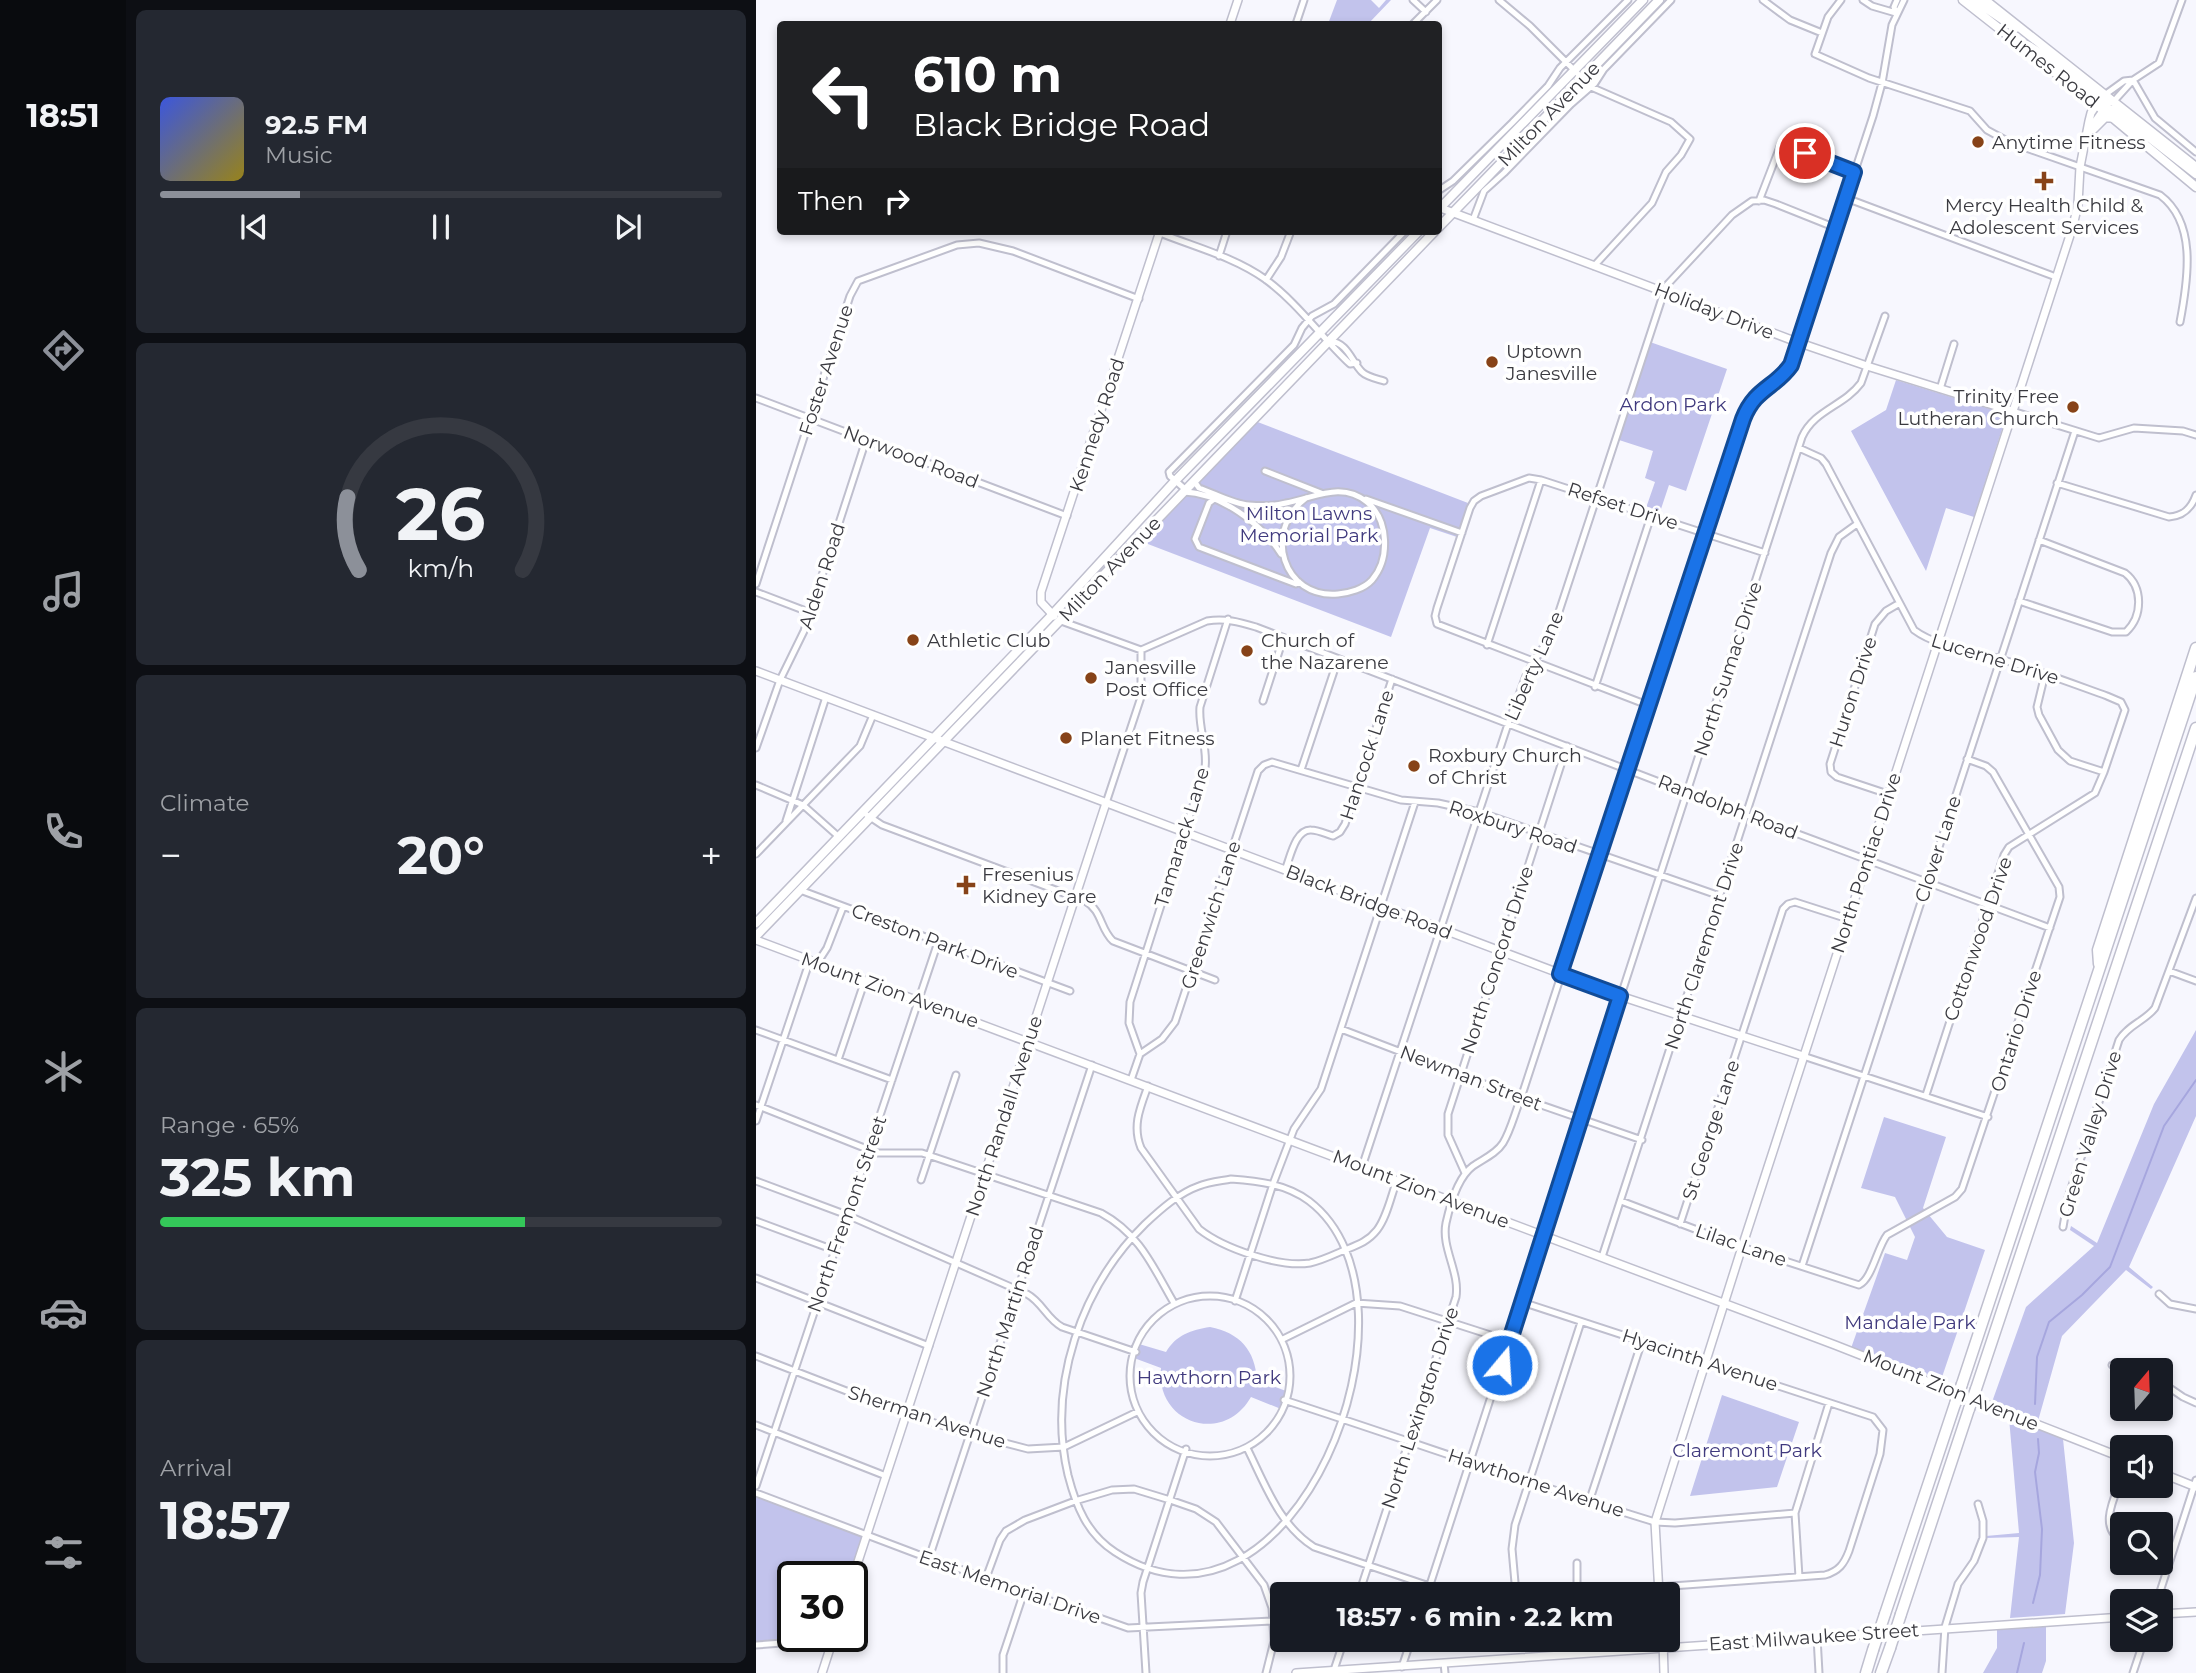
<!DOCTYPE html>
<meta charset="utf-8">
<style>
body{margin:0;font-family:Montserrat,sans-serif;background:#242831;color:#f1f3f6;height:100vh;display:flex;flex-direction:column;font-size:26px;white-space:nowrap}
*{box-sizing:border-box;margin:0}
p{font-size:23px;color:#9ea1a6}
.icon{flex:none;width:38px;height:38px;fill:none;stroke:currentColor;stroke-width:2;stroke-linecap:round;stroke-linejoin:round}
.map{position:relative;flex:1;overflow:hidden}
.sheet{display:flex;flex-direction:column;gap:10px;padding:10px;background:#0d0f14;width:630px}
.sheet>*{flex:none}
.top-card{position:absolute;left:21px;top:21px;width:665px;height:214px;border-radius:7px;box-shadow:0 4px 10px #0003;background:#202124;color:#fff;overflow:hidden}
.needle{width:46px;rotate:19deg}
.fabs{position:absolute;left:1354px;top:1358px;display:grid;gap:14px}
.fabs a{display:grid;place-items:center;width:63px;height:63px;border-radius:7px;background:#171b24;box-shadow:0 4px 10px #0003;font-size:35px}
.speed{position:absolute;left:21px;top:1561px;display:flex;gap:14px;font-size:35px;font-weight:700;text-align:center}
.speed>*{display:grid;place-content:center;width:91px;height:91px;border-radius:50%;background:#171b24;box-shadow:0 4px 10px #0003;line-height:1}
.speed .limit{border:4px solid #111;border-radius:10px;background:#fff;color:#111}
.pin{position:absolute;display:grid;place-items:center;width:60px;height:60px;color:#fff;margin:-30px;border:4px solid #fff;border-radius:50%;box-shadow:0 2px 7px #0007}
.me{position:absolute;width:77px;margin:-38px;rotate:18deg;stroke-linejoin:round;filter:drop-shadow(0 0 5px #0008)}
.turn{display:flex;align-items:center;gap:24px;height:147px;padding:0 21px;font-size:32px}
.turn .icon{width:91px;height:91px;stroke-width:2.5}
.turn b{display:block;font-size:49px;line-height:60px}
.then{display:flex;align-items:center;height:66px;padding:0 21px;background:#0003;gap:14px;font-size:26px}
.big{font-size:52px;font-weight:700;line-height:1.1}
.sheet .tile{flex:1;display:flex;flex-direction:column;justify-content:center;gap:10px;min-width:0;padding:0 24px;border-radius:10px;background:#242831}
.sheet .dial{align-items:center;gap:0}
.dial svg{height:182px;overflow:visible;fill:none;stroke:#363941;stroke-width:7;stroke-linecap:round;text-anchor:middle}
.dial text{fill:#f1f3f6;stroke:none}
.song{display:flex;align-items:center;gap:21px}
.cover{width:84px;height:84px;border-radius:10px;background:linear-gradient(135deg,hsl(230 70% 55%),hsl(50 70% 35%))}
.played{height:7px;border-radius:4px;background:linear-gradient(90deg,#8c9099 25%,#363941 25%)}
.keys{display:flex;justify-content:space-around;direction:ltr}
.heat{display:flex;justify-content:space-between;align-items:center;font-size:38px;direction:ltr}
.charge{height:10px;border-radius:5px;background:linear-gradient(90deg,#34c759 65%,#363941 0)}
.trip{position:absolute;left:514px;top:1582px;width:410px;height:70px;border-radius:7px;background:#171b24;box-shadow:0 4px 10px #0003;font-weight:700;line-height:70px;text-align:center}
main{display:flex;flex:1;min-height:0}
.dock{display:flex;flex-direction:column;width:126px;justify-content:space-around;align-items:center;background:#090b0e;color:#9ea1a6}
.dock .icon{width:49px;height:49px}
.dock .on{color:#8c9099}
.dock b{font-size:32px;color:#f1f3f6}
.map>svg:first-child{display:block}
.green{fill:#c2c3ec}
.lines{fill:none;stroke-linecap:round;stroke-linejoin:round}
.stream{stroke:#a6a6de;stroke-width:2}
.street-casing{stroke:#bfbfce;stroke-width:9}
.secondary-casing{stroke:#bfbfce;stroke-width:10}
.primary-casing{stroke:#bfbfce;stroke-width:11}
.highway-casing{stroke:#bfbfce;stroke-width:13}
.street{stroke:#fff;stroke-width:5}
.secondary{stroke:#fff;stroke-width:7}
.primary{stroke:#fff;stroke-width:8}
.highway{stroke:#fff;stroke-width:10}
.highway-bridge-casing{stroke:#bfbfce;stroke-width:13;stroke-linecap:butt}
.highway-bridge{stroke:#fff;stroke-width:10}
.route-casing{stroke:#114b97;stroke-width:18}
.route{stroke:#1a73e8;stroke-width:12}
.poi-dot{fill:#874318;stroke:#fff;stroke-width:2.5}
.labels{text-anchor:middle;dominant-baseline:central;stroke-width:7;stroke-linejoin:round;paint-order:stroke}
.street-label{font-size:19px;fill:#3a3a40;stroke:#fff}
.poi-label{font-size:19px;fill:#3a3a40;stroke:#fff;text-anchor:start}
.park-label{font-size:19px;fill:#403a7e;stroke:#fff}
</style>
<main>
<nav class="dock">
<b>18:51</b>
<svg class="icon on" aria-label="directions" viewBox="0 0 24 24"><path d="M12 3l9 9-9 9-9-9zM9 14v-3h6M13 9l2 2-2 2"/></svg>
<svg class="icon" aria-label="music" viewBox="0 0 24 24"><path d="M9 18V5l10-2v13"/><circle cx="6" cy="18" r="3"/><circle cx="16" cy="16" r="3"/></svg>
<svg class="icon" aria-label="phone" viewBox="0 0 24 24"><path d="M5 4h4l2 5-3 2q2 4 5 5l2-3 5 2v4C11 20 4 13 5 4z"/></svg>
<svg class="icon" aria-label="climate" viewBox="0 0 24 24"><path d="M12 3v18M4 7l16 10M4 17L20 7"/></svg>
<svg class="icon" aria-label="car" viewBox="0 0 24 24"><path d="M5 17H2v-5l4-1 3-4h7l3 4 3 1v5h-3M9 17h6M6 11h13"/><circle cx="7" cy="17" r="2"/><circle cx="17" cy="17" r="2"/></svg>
<svg class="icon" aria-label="filters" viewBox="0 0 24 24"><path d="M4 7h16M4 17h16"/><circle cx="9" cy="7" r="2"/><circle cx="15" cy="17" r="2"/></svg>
</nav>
<section class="sheet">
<div class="tile">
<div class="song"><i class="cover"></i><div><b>92.5 FM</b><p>Music</p></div></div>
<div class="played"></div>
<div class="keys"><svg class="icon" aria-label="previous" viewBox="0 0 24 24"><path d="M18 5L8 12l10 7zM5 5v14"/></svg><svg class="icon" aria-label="pause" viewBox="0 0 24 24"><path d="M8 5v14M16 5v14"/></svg><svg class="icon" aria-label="next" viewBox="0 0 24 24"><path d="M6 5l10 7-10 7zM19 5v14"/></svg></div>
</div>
<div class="tile dial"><svg viewBox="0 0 100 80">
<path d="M14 69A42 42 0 1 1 86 69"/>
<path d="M14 69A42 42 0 0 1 9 37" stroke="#8c9099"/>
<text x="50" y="56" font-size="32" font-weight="700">26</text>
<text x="50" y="72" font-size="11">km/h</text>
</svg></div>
<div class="tile"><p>Climate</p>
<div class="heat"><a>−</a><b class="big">20°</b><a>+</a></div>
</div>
<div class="tile"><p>Range · 65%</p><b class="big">325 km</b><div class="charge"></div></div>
<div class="tile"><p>Arrival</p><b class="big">18:57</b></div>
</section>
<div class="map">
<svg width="1440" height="1673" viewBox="0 0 1440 1673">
<rect width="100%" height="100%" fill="#f7f7fe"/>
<path class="green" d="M581,0H615L623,8L630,0H635L612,24H572Z
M894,342L971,369L930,491L913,485L904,512L890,508L899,482L889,478L897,451L863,440Z
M1140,380L1247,413L1250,417L1218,517L1190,508L1170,571L1095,431L1130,410Z
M499,421L712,503L701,537L674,528L635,637L384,541Z
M1440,1030V1116L1373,1267L1397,1287L1395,1289L1370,1270L1306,1336L1282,1421L1236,1402L1270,1307L1338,1246L1314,1230L1315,1226L1341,1243L1398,1104Z
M1128,1117L1190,1137L1167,1208L1191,1237L1229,1250L1183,1386L1094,1351L1129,1253L1151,1260L1159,1237L1139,1197L1105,1188Z
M454,1327C484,1333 499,1350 501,1380L530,1391L525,1409L495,1397C467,1446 399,1423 405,1368L378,1358L383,1344L410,1352C420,1335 435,1330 454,1327Z
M966,1395L1043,1422L1021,1487L934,1496Z
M1253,1418L1307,1439L1318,1543L1309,1614L1254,1618L1263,1537L1230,1538V1536L1263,1533Z
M0,1495L108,1537L94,1577H37V1636H74L73,1638L0,1643Z
M1290,1625V1661L1286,1673H1227L1241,1648V1629Z"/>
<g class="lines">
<path class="stream" d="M1279,1404L1281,1357L1293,1322L1326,1295L1354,1267L1408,1126L1440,1080
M1277,1603L1284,1575L1286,1529L1279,1472L1283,1453L1282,1439
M1261,1673L1268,1643"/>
<g class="street-casing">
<path id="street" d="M657,0L670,12
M743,0L774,26L835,87L915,122L934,139L925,155L910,172L896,203L838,266
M1007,0L1034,20L1066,33
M1085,0L1072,17L1059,54L1113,78L1214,111L1231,130L1253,142L1404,195C1440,222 1433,275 1424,322
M1107,0L1116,6L1140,13
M1140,13L1138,7L1141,0
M540,24L548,0
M657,24L681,0
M1377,80L1399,118L1440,152
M1350,94L1368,81L1377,80
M1358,101L1377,80L1403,63L1426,0
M682,191L697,181L756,123L792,86L804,68L872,0
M1090,198L1300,277
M1003,201L1025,144L1098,172
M717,220L728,191L748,173L815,104L839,83L848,69L915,0
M404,233C439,247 478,257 509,279C542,303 565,337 594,364L601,363
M463,256L471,231
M510,280L525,257L535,231
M574,341C592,343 595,361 606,372C611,377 622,379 628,381
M1184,389L1198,344
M0,398L311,516
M1256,411L1343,438L1378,428L1427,431L1440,435
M1043,448L1065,458L1070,464L1158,630C1181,647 1215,650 1241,658C1278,669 1315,683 1351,696L1365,702L1369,710L1348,772L1339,793L1253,847L1248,855L1170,1095
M509,471L565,493
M438,481L443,488C458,493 477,504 493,505C505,506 519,506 530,503C559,498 585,481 611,502C633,520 634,559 616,580C608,589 593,593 582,594C527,599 506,531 550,498
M1301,483L1413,517C1427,516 1435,509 1440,495
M430,490L414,476L413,472L538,345L546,328L556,316L578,304L649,231
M428,492C464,493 506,524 525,554
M610,499L706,533
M457,500L453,503L439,539L443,547L540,584L543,582
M0,584L94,296L102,281L201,245L223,243L257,251L383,299
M0,592L55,613
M1263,601L1356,632H1370C1387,616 1387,587 1369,573L1283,540
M305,621L385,650L451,621C469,618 483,622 500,627L932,793L1294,928
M731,645L785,480
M1289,674L1281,707L1283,715L1302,750L1314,761L1348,772
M839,687L895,516
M507,701L527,639
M894,706L681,624L679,616L681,608L714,508L718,501L725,496L773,478L785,480L1009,553
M0,748L24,680L48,631L110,440
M545,770L582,659
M0,785L47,805L83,837
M1132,794L1081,777L1075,772L1074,764L1119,624L1130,611L1142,604
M350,803L385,697V650
M108,813L126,825L329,901C346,910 344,929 357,941L459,980
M30,821L70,697
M0,854L104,746L117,715
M529,870C534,859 539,829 555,830C562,830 570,834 577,836L584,832L589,824L636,679
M44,890L314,991
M62,962L71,948L87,907
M1413,971L1440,981
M585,1029L765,1098L886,1140
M0,1030L136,1080
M384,1054L373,1023L374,1002L449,768C452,747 442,728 444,707L472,619
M1047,1056L1232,1117
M82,1060L109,980
M375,1080L384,1054L406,1039L419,1022L502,771L508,765L516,762L645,800L682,803L723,812L964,896
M392,1086C384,1108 376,1126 385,1148L443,1229C467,1248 523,1268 554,1263C564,1261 575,1256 584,1252C598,1246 611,1243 621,1230C631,1217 635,1196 641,1180
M0,1105L121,1153H166L345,1213C384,1234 397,1267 418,1303
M0,1121L54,960
M606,1167L752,724L771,673L796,633L910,286L976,215L996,201L1008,200L1020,204L1080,228
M709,1173L692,1135V1114L811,746
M475,1179C503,1181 530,1184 553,1201C683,1300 536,1668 359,1552C331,1534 320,1506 312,1475C291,1385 325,1287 389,1224C405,1209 423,1193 443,1186C453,1182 465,1181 475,1179Z
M165,1180L200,1075
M0,1181L91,1215L271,1294C286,1302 291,1319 306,1327L380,1352
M865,1201L986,1247L1103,1285C1116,1279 1121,1248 1131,1235L1199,1197L1206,1189L1304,897L1303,887L1237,772L1230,766L1211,759
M0,1221L78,1250
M924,1224L1027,909L1032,904L1039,902L1092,919
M1307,1227L1312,1198L1363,1040C1372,1025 1389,1021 1399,1008L1440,898
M846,1257L1075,553L1083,537L1101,524
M1046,1266L1319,431
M0,1278L173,1346
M1403,1294L1414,1304L1440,1309
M374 1376a80 80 0 1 1 160 0a80 80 0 1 1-160 0Z
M479,1301L517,1184L538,1129L565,1089L659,802
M766,1302L1117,1417L1127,1430L1124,1454L1093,1551C1088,1564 1083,1571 1069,1575L804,1594
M527,1339L600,1303L644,1306L753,1341
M0,1356L150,1414L214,1434L272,1449L308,1447L381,1412
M1356,1365L1372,1370
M1405,1382L1427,1397L1440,1403
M528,1400C652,1440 774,1484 899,1522L919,1523L1039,1513
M0,1425L130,1476
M491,1448C509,1484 523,1525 558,1547L697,1594
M1367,1474C1360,1495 1340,1528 1367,1541
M0,1486L182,942
M0,1493L161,1554L372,1628L517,1621
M833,1502L886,1341
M173,1558L336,1065
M821,1563V1593
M1043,1577L1039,1513L1073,1403
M230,1578L244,1540L250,1531L269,1520L319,1501L356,1490L378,1489L414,1500L440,1509L460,1522L508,1585L516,1608L518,1641L510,1673
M603,1594L700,1297C704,1272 685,1248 690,1223C694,1205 702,1177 717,1166C727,1159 740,1154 747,1143C755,1130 759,1112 765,1098L987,419C999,388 1019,388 1035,365L1117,116L1126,83L1136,25L1148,0
M671,1594L1046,437C1058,410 1088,406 1105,383L1129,316
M760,1594L756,1549L759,1525L825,1322
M1401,1601L1440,1480
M1061,1637L1063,1673
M0,1645L67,1640L75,1643
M688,1663L689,1673
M646,1667L655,1640
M247,1673V1655L268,1592
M390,1673L385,1593L387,1582L430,1449
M577,1673L588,1640
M1186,1673L1189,1627L1202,1584L1218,1561L1227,1538V1521L1222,1504
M1377,1673L1388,1640"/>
</g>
<g class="secondary-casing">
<path id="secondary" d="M474,24L482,0
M1338,129L1349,118H1357
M1332,132L1349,108
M682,207L1041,342L1111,366L1256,411
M298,616L285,602V592L404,231
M0,671L864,996L1047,1056
M0,940L1079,1345L1367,1458
M1405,1473L1440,1487
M96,1580L350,803
M903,1594L899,1522L986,1247L1317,226L1322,204L1324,167L1333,121L1335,113L1343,101
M1405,1614L1440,1612
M907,1640L908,1673
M66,1673L78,1636
M540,1673L1367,1617"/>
</g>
<g class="primary-casing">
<path id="primary" d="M1207,0L1357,118L1440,187
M1218,0L1259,28
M1229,0L1440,167
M1271,45C1294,57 1334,99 1355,101
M1343,104L1362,113L1440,174
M682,210L887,0
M682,228L903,0
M0,923L296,615L419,481L663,231
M0,936L679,231"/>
</g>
<g class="highway-casing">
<path id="highway" d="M1343,964L1342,950L1440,648
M1206,1384L1440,677
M1220,1389L1440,728
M1129,1614L1199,1404
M1145,1614L1213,1409
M1110,1673L1117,1650
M1125,1673L1134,1648"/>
</g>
<use href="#street" class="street"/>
<use href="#secondary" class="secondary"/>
<use href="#primary" class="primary"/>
<use href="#highway" class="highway"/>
<g class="highway-bridge-casing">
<path id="highway-bridge" d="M1199,1404L1206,1384
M1213,1409L1220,1389
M1134,1648L1145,1614
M1117,1650L1129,1614"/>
</g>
<use href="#highway-bridge" class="highway-bridge"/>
</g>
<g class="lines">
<g class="route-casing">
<path id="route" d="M746,1365L864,996L804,974L987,419C999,388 1019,388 1035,365L1098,172L1049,153"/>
</g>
<use href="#route" class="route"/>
</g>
<g class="poi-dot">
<circle cx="1222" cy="142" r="7"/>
<path d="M1284.5 170.5h7v7h7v7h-7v7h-7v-7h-7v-7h7z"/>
<circle cx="736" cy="362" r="7"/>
<circle cx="1317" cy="407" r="7"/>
<circle cx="157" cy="640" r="7"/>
<circle cx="491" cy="651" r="7"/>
<circle cx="335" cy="678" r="7"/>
<circle cx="310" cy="738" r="7"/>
<circle cx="658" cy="766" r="7"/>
<path d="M206.5 874.5h7v7h7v7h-7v7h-7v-7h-7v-7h7z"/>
</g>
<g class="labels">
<g class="street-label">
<text transform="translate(1292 66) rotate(38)">Humes Road</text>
<text transform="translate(793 114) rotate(-46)">Milton Avenue</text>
<text transform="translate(958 311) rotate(21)">Holiday Drive</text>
<text transform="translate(70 370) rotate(-72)">Foster Avenue</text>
<text transform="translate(341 425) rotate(-72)">Kennedy Road</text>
<text transform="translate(155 457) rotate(21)">Norwood Road</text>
<text transform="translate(867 506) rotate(18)">Refset Drive</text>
<text transform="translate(354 569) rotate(-46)">Milton Avenue</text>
<text transform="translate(66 576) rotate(-72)">Alden Road</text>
<text transform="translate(1239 659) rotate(17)">Lucerne Drive</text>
<text transform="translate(778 666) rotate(-66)">Liberty Lane</text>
<text transform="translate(972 669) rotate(-72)">North Sumac Drive</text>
<text transform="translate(1097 692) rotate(-72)">Huron Drive</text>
<text transform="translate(611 755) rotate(-72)">Hancock Lane</text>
<text transform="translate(972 807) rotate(21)">Randolph Road</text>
<text transform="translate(757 827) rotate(18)">Roxbury Road</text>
<text transform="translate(426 837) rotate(-73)">Tamarack Lane</text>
<text transform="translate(1182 849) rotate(-72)">Clover Lane</text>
<text transform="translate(1110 863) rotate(-72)">North Pontiac Drive</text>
<text transform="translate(613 902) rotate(21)">Black Bridge Road</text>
<text transform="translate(455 915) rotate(-72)">Greenwich Lane</text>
<text transform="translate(1222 939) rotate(-71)">Cottonwood Drive</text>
<text transform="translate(179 941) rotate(21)">Creston Park Drive</text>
<text transform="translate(948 946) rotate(-72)">North Claremont Drive</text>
<text transform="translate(741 960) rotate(-72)">North Concord Drive</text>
<text transform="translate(134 990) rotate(20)">Mount Zion Avenue</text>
<text transform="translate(1260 1031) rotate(-72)">Ontario Drive</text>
<text transform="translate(715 1078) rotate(21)">Newman Street</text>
<text transform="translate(248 1116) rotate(-72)">North Randall Avenue</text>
<text transform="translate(955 1130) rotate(-72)">St George Lane</text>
<text transform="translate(1334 1134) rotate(-73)">Green Valley Drive</text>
<text transform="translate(665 1189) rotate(21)">Mount Zion Avenue</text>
<text transform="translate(91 1214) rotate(-71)">North Fremont Street</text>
<text transform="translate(985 1245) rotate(19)">Lilac Lane</text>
<text transform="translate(254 1312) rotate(-72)">North Martin Road</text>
<text transform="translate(944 1360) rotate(18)">Hyacinth Avenue</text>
<text transform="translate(1195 1390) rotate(22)">Mount Zion Avenue</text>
<text transform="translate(664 1408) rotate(-72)">North Lexington Drive</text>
<text transform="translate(171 1417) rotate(18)">Sherman Avenue</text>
<text transform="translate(780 1483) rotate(18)">Hawthorne Avenue</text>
<text transform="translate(254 1587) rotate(19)">East Memorial Drive</text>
<text transform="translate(1058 1637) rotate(-4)">East Milwaukee Street</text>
</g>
<g class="poi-label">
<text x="1236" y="142">Anytime Fitness</text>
<text x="1288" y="205" text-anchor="middle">Mercy Health Child &amp;<tspan x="1288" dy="22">Adolescent Services</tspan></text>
<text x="750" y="351">Uptown<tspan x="750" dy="22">Janesville</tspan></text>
<text x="1303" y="396" text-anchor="end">Trinity Free<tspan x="1303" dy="22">Lutheran Church</tspan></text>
<text x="171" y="640">Athletic Club</text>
<text x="505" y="640">Church of<tspan x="505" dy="22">the Nazarene</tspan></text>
<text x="349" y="667">Janesville<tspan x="349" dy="22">Post Office</tspan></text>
<text x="324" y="738">Planet Fitness</text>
<text x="672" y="755">Roxbury Church<tspan x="672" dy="22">of Christ</tspan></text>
<text x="226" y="874">Fresenius<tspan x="226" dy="22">Kidney Care</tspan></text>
</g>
<g class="park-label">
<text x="917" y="404">Ardon Park</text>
<text x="553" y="513">Milton Lawns<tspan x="553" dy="22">Memorial Park</tspan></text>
<text x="1154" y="1322">Mandale Park</text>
<text x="453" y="1377">Hawthorn Park</text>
<text x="991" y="1450">Claremont Park</text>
</g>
</g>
</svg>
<div class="fabs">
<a><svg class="needle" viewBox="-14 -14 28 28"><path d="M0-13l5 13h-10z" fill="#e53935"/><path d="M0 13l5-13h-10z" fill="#9ea1a6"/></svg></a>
<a><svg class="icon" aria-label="sound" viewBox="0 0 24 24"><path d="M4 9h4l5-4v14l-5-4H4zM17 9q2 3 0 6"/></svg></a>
<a><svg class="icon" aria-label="search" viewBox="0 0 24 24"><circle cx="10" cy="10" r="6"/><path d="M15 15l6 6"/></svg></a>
<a><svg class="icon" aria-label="layers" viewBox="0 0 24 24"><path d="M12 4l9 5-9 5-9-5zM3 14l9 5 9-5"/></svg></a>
</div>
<div class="speed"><div class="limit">30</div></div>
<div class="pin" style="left:1049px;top:153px;background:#d93025"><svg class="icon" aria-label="arrive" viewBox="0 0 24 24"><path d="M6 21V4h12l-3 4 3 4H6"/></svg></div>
<svg class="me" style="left:746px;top:1365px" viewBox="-20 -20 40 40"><circle r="17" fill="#1a73e8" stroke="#fff" stroke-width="3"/><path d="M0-11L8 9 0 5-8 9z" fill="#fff"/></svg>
<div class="trip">18:57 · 6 min · 2.2 km</div>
<div class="top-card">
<div class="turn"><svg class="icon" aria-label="left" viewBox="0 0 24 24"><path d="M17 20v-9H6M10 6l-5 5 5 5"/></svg><div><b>610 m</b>Black Bridge Road</div></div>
<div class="then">Then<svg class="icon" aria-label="right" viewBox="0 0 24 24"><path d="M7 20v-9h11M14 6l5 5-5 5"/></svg></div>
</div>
</div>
</main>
